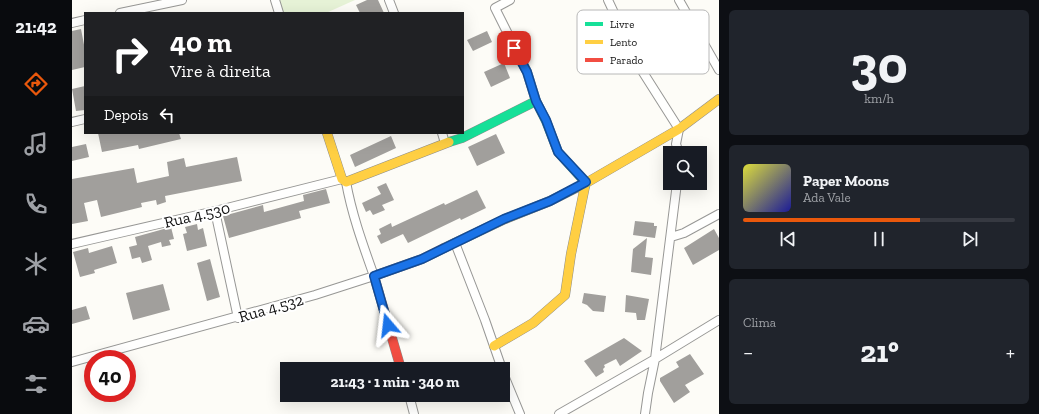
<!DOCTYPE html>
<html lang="pt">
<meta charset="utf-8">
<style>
body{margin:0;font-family:"Zilla Slab",serif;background:#20242c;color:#f1f3f6;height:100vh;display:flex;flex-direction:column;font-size:15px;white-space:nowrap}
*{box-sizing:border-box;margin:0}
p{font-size:13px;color:#9ea1a6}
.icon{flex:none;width:22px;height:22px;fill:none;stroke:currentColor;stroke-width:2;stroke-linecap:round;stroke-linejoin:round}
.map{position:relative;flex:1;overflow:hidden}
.panel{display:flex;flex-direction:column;gap:10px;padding:10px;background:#0d0f14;width:320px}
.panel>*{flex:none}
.top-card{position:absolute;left:12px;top:12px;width:380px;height:122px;border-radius:0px;box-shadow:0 4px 16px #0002;background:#202124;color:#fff;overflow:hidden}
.controls{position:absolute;left:591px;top:146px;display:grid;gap:8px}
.controls a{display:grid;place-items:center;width:44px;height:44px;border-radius:0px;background:#171b24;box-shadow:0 4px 16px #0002;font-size:20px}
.speed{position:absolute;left:12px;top:350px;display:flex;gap:8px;font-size:20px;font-weight:700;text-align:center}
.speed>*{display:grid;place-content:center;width:52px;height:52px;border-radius:50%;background:#171b24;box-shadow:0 4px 16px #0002;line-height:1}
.speed .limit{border:6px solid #d22;background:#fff;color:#111}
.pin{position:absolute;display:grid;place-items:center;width:34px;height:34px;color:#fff;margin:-17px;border-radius:8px;box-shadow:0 2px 6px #0006}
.me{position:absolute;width:44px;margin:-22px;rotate:343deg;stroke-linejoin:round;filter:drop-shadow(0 0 3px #0008)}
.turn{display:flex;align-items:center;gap:14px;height:84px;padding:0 20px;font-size:18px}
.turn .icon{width:52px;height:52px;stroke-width:2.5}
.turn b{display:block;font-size:28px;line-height:34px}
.then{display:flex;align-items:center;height:38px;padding:0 20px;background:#0003;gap:8px;font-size:15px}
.big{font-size:30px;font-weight:700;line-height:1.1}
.panel .widget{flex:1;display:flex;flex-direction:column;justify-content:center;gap:6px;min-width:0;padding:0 14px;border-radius:6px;background:#20242c}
.panel .dial{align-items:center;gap:0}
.dial b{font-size:52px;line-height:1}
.song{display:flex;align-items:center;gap:12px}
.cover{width:48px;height:48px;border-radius:6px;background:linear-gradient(135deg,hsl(60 70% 55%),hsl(240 70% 35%))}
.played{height:4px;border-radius:2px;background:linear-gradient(90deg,#ea580c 65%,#363941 65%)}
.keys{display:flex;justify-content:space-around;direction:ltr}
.heat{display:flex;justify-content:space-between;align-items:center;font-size:22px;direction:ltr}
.trip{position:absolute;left:208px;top:362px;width:230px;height:40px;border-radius:0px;background:#171b24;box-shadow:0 4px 16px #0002;font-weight:700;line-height:40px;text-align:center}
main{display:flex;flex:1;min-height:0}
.menu{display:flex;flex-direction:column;width:72px;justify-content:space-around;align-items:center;background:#090b0e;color:#9ea1a6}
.menu .icon{width:28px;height:28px}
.menu .selected{color:#ea580c}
.menu b{font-size:18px;color:#f1f3f6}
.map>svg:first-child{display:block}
.green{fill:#e7f3d7}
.building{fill:#a19f9c}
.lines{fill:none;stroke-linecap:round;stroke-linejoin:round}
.street-casing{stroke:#979795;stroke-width:10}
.fast-casing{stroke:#8e8d8b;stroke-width:10}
.slow-casing{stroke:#8e8d8b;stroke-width:10}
.jam-casing{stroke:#8e8d8b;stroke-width:10}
.street{stroke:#fffffe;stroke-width:8}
.fast{stroke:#16e098;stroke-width:9}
.slow{stroke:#ffcf43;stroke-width:9}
.jam{stroke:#f24e42;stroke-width:9}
.route-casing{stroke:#114b97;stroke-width:10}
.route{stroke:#1a73e8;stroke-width:7}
.labels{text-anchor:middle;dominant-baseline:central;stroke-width:4;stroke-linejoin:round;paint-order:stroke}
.street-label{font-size:16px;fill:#111;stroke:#fff}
.key{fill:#fff;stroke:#b8b8b8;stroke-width:1}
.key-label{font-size:11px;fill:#111}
</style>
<main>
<nav class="menu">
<b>21:42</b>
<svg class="icon selected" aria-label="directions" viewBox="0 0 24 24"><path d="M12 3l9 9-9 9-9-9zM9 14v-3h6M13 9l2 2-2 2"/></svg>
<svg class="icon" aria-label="music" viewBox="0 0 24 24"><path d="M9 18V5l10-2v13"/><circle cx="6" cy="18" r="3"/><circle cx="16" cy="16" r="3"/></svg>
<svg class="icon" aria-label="phone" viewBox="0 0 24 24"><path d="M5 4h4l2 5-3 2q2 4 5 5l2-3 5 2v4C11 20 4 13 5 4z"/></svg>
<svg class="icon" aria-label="climate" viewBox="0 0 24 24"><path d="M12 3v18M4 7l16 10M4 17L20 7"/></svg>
<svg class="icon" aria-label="car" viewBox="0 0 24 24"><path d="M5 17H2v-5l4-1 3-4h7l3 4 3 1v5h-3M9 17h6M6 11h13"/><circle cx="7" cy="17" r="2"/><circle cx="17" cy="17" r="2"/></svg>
<svg class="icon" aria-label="filters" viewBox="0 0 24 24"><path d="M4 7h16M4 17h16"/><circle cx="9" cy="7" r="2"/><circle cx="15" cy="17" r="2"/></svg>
</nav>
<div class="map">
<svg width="647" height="414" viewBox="0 0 647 414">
<rect width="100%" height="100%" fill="#fdfcf7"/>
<path class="green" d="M206,0H283L254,13H209Z"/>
<path class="building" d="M295,0H306L312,13H288L284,5Z
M9,29L13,50V67L0,70V31Z
M415,31L420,42L401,51L395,40Z
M432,63L438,78L419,87L412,72Z
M13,86V110L4,111L0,89Z
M26,133H107L109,139L67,149L66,145L30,152Z
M424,134L433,153L405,166L396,147Z
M319,136L324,148L283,167L278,155Z
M14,144L17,157L0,161V147Z
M165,157L170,181L93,196L94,202L85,205L84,200L69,203L70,207L29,217L25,200L12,203L16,221L0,224V179L62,168L65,183L97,176L95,162L112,158L114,167Z
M314,183L322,200L310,205L313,210L301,215L298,210L294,212L290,203L309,194L305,187Z
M254,189L258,203L227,211L229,218L157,238L151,216L191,205L192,212L232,201L231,195Z
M405,190L414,208L389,220L388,218L336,243L331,234L309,244L305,236L309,234L307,229L319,223L320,227L372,203L373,205Z
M563,221L582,223V226H585L583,238L561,235Z
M125,224L126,230L131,228L135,246L115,251L111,234L115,233L113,227Z
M99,227L102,239L97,240L99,245L90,247L89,242L76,246L80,260L70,263L68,257L60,259L57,247L65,245L63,237Z
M642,229L647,238V250L621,265L612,248Z
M575,238L573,257L581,258L579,275L559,272L561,249Z
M40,246L45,263L22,270L23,273L8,277L1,252L16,248L17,253Z
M138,259L148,297L135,301L125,263Z
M91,284L98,310L61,320L54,293Z
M512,293L534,296L532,312L521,311L515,305L510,303Z
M554,295L577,299L573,320H565L564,313L553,312Z
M14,306L18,319L0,324V310Z
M552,338L570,351L548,366L544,359L532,365L533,367L531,369L532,372L524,377L512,361Z
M618,354L632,374L613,385L618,392L602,403L588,381V378L607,367L604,362Z"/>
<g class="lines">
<g class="street-casing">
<path id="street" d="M203,0L207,13
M317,0L322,13
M438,0L423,8L455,72L464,101
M536,0L567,66L607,129L604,144L607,153
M607,0L647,70
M48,13L110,0
M0,23L13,20
M0,122L13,119
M370,133L373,143
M143,211L166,318
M599,237L612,233L647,214
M383,243L413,320L430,369
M0,244L143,211L270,179
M0,362L243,295L302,276C291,245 280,215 274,182
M431,373L448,414
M337,395L342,414
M487,414L583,359L647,320
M573,414L576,393L583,359L605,183"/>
</g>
<g class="fast-casing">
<path id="fast" d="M377,142L390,138L464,101L474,121L486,152L514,183L513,186"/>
</g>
<g class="slow-casing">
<path id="slow" d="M255,133L270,179L274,182L377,142
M372,248L433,219L478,201L514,183L607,129L647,99
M422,346L461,323L493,295L499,254L513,186"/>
</g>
<g class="jam-casing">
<path id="jam" d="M329,369L302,276L350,259L372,248"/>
</g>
<use href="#street" class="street"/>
<use href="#fast" class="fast"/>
<use href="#slow" class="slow"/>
<use href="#jam" class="jam"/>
</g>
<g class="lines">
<g class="route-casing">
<path id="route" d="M316,325L302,276L350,259L432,219L478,201L514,182L486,152L474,120L464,101L455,72L442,48"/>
</g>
<use href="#route" class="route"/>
</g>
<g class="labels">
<g class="street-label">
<text transform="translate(125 215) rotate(-13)">Rua 4.530</text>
<text transform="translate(199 308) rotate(-16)">Rua 4.532</text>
</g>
</g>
<rect x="505" y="10" width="132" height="64" rx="6" class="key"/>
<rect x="513" y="22" width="18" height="4" fill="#16e098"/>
<rect x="513" y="40" width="18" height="4" fill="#ffcf43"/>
<rect x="513" y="58" width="18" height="4" fill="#f24e42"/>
<g class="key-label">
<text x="538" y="28">Livre</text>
<text x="538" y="46">Lento</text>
<text x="538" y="64">Parado</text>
</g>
</svg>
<div class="controls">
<a><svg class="icon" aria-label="search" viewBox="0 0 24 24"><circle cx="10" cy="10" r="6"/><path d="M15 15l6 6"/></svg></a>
</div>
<div class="speed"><div class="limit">40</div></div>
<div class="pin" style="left:442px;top:48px;background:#d93025"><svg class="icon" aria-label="arrive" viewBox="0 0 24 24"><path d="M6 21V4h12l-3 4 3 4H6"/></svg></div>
<svg class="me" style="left:316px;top:325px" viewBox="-20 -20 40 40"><path d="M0-17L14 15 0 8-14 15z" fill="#1a73e8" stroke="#fff" stroke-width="4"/></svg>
<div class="trip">21:43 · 1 min · 340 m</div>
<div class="top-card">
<div class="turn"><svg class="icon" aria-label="right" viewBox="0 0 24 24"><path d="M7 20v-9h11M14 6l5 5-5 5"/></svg><div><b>40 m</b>Vire à direita</div></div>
<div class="then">Depois<svg class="icon" aria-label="left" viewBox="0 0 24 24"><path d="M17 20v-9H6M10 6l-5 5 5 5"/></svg></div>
</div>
</div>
<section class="panel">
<div class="widget dial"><b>30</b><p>km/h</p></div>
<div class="widget">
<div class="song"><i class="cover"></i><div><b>Paper Moons</b><p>Ada Vale</p></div></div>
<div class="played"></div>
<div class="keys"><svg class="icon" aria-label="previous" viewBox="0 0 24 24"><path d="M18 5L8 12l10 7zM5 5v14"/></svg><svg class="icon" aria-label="pause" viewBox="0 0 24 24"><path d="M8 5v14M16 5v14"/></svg><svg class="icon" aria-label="next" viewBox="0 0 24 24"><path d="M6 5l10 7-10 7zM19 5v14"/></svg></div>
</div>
<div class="widget"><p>Clima</p>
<div class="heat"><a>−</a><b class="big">21°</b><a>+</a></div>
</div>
</section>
</main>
